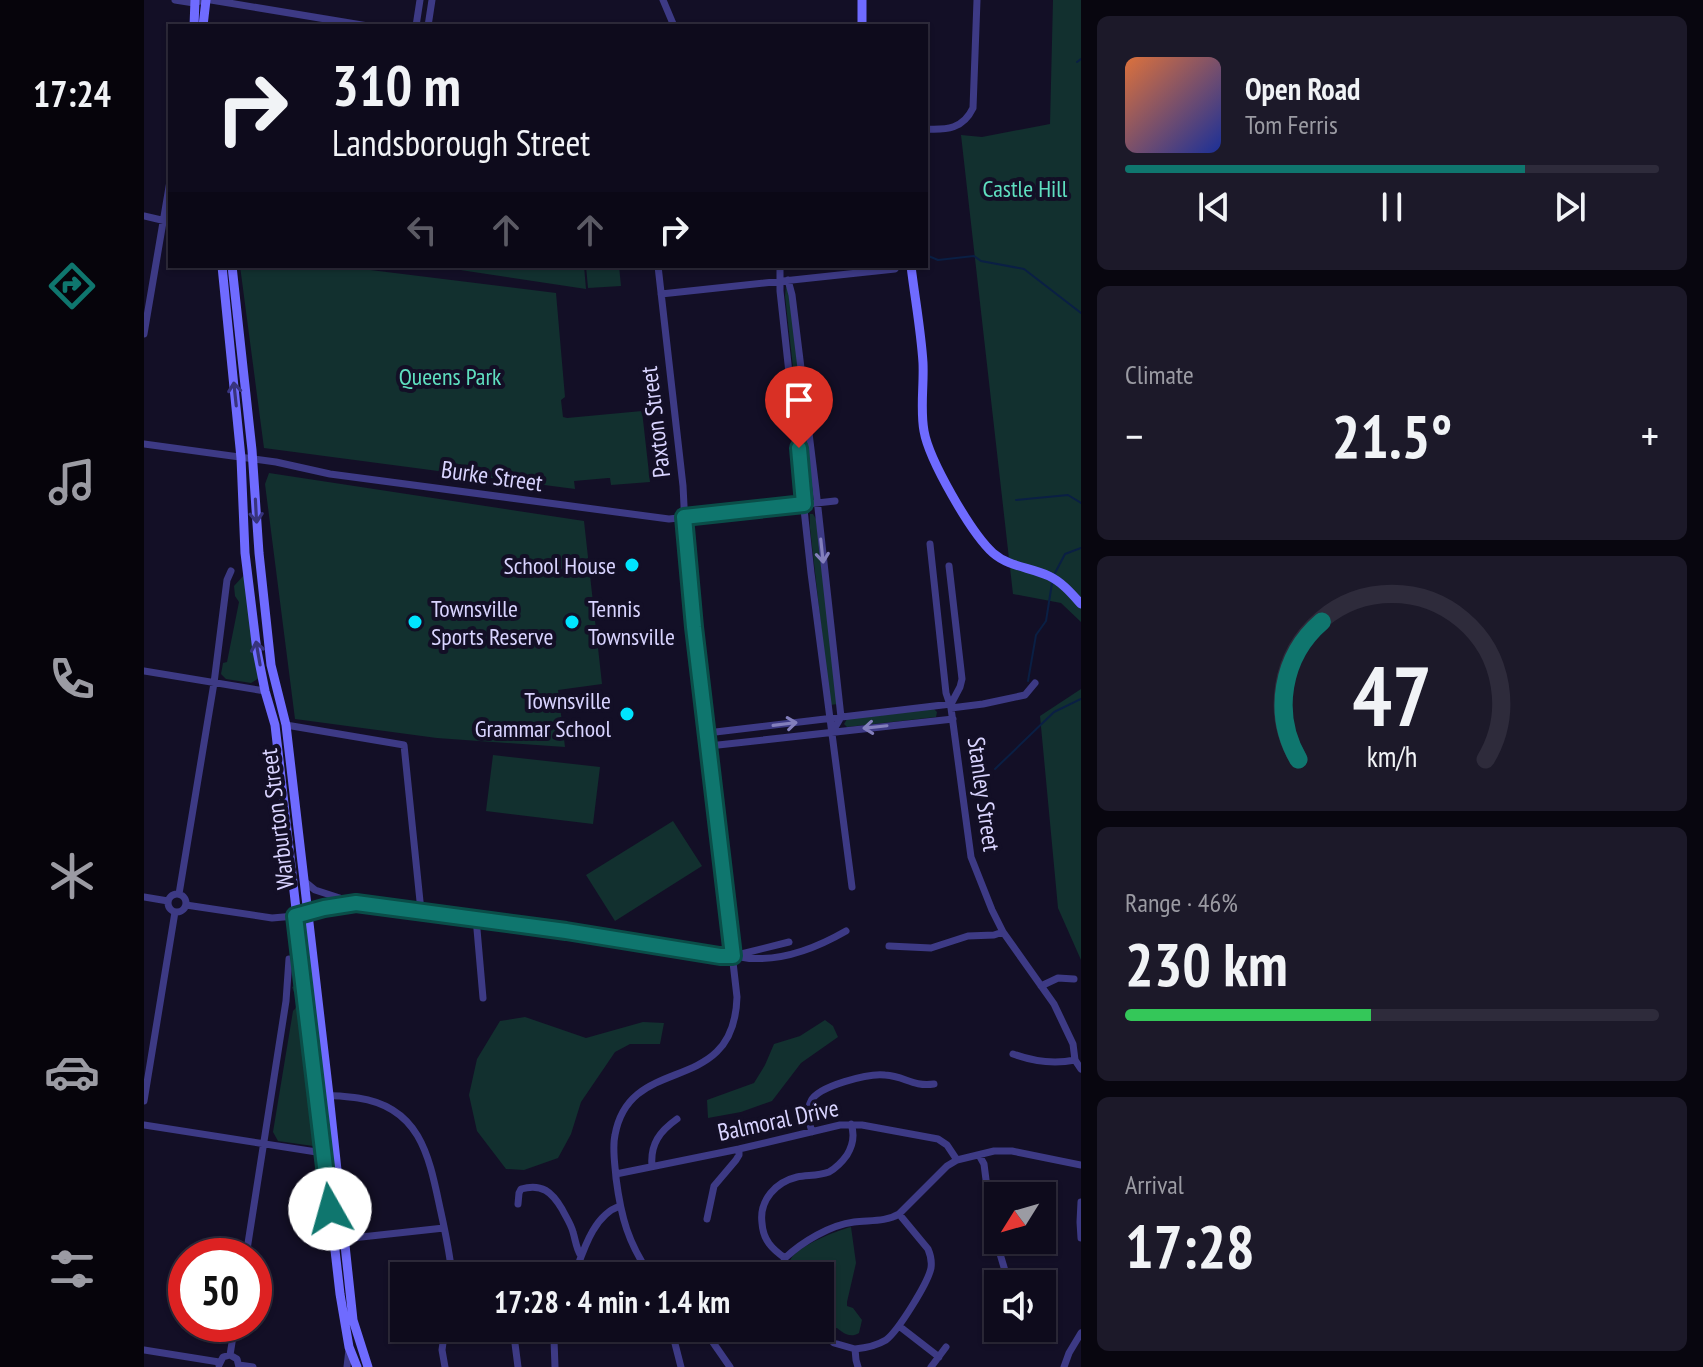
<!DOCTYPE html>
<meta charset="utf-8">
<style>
body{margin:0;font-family:"PT Sans Narrow",sans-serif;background:#1c1929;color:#f1f3f6;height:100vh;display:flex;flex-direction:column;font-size:30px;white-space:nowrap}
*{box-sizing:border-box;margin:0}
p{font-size:26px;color:#9b9ba3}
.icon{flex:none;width:44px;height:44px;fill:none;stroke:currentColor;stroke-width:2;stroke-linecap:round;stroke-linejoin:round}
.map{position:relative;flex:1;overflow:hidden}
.details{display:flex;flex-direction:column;gap:16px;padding:16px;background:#08060f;width:622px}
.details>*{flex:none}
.guide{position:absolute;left:24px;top:24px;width:760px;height:244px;border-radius:0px;box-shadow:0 2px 6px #0004,0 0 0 2px #2e2b3b;background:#0e0b1c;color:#f1f3f6;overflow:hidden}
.needle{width:52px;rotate:233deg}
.controls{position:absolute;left:840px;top:1182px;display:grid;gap:16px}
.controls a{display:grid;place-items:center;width:72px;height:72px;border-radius:0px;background:#0e0b1c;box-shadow:0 2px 6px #0004,0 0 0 2px #2e2b3b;font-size:40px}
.speed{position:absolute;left:24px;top:1238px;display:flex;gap:16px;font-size:40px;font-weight:700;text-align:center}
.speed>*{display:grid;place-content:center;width:104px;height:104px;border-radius:50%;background:#0e0b1c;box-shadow:0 2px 6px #0004,0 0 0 2px #2e2b3b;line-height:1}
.speed .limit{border:12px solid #d22;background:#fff;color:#111}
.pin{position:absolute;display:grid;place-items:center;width:68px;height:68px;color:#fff;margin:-82px -34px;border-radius:50% 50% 50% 0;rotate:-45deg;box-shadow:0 0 8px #0007}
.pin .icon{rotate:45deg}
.me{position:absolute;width:88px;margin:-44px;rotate:353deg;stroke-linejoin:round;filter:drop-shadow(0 0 6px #0008)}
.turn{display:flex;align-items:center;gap:28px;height:168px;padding:0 32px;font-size:36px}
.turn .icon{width:104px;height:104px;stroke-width:2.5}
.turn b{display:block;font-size:56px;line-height:68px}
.lanes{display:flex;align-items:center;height:76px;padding:0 32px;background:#0003;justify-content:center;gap:40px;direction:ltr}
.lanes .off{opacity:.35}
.big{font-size:60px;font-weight:600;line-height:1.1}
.details .card{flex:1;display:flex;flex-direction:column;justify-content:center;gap:12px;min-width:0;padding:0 28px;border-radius:12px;background:#1c1929}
.details .dial{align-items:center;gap:0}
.dial svg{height:208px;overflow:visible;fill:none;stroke:#2e2b3b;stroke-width:7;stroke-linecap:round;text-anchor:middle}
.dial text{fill:#f1f3f6;stroke:none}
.song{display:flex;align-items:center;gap:24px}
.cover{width:96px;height:96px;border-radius:12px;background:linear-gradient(135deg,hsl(20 70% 55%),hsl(230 70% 35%))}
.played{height:8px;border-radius:4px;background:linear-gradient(90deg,#0f766e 75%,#2e2b3b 75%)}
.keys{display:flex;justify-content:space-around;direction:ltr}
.heat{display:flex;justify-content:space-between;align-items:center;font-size:44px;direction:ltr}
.charge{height:12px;border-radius:6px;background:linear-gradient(90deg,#34c759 46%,#2e2b3b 0)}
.trip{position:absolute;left:246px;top:1262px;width:444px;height:80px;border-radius:0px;background:#0e0b1c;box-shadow:0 2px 6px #0004,0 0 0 2px #2e2b3b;font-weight:600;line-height:80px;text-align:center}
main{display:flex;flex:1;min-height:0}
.tab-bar{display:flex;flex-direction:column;width:144px;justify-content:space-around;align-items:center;background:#06040b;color:#9b9ba3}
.tab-bar .icon{width:56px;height:56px}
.tab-bar .active{color:#0f766e}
.tab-bar b{font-size:36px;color:#f1f3f6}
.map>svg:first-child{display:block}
.green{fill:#12302f}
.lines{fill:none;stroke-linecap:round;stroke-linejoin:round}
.stream{stroke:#0a1f44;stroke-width:2}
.street{stroke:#3d3a85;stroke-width:7}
.secondary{stroke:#6f6bff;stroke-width:9}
.oneway{stroke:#38347d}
.oneway2{stroke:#837fbc}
.route-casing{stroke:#0a4d48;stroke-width:20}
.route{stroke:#0f766e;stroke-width:14}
.poi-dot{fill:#00e5ff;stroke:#130f26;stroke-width:3}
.labels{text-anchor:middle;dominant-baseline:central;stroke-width:8;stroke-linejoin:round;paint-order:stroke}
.park-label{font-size:24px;fill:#5fe0c0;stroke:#130f26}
.street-label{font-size:24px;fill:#d9d4ff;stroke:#130f26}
.poi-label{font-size:24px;fill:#d9d4ff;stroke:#130f26;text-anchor:end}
</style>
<main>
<nav class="tab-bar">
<b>17:24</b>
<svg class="icon active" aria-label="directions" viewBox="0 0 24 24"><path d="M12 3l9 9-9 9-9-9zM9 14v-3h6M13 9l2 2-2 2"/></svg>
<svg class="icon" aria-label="music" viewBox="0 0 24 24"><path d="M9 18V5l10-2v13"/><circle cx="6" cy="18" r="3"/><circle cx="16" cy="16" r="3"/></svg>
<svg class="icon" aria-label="phone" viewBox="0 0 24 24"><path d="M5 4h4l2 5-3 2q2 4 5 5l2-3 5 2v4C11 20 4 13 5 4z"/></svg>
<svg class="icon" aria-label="climate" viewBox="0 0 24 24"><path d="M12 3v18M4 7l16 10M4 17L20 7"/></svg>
<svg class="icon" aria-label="car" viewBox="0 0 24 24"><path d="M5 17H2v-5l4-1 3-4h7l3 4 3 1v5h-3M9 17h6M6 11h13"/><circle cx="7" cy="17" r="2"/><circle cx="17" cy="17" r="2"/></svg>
<svg class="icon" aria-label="filters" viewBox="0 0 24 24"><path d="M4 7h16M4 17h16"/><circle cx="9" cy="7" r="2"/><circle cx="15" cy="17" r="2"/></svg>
</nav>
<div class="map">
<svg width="937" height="1367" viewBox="0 0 937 1367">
<rect width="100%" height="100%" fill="#130f26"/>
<path class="green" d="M909,0H937V622L917,603L869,594L817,135L838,137L906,124Z
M96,266H194L412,293L421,397L417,400L419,417L423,418L498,411L506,482L467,485L466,478H464L430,481L431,489L120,448Z
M290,266H440L442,289Z
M442,266H475L477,286L444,288Z
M642,286L645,293L669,488L667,489L662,483L641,296Z
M125,473L440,521L458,684L414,690L421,747L293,738L151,719L121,484Z
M666,514H669L672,519L694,704L686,705L666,528Z
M101,574L115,678L107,683L82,679L77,674L79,663L83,662L95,602L91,596L90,586Z
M937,689V960L914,908L896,716Z
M790,709L793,712L792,717L703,727L700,724L703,719Z
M349,755L456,767L449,824L342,811Z
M529,821L558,866L471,921L442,875Z
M155,984L174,1139L169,1146L134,1141L129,1132L149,1011C157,1003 151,996 148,987Z
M381,1017L442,1038L499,1022L520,1023L516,1044H486L471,1052L437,1102L427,1134L414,1158L380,1170L362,1169L333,1131L325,1095L333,1059L356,1021Z
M681,1020L689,1026L694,1037L657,1063L628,1101L597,1112L564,1118L563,1100L610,1083L621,1065L630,1044L656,1036Z
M707,1227L712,1263L703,1302V1306L709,1308L718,1320L715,1333C707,1338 700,1334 693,1328L687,1329L676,1318V1276H644C643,1269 644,1263 648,1257C658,1245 691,1231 707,1227Z"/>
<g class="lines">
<path class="stream" d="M933,62L937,59
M782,255L794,260L830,256L837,261L880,269L937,313
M872,500L924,495L937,503
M911,573L921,554L937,548
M884,681L892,635L902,621L908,583
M851,769L910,712L937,699"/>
<path class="street" d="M31,0L50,3L60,0
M67,0L224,26
M519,0L530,26
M272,26L276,0
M284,26L288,0
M782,129C803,130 819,129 829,108L833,0
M0,216L26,222
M636,266V291L667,573L708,887
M644,280L648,295L672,490L697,717L689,731
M517,294L751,269L753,266
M0,334L26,181
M0,444L132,462L186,474L525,519L691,501
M786,544L802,693L807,708L827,857L848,910L859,932L910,1004L929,1044L931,1060L937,1069
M0,671L121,691
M807,708L839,704L881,695L891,683
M142,725L260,745L277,911
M563,733L807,704L816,687L818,679L805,566
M565,746L809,719
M160,881L171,890L208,902
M24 903a9 9 0 1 1 18 0a9 9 0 1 1-18 0Z
M35,894L70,683L83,580L87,571
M0,897L24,901
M42,905L128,918L151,916L176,909L212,903L422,931L576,956H589L645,942
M332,918L339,998
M745,946L787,948L824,936L850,935L859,932
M591,956C630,965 669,950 702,931
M897,986L914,978L930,979
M869,1054C888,1061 911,1064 931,1060
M183,1096C194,1095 203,1097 214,1098C276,1107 285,1156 296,1208C301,1231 306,1253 308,1276
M0,1101L31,912
M0,1125L179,1153
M668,1132C665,1122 662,1111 667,1101C674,1086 725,1073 741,1075C761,1076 768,1087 790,1084
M835,1155L840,1164L848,1227L865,1284
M508,1166C506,1144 516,1131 533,1119
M472,1174L595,1149L696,1125H718L794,1139L803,1145L813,1160
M937,1202L936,1222L937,1238
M374,1204L375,1193L377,1189C398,1183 408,1192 418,1209C422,1217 427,1224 429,1232C432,1242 432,1248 437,1256
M563,1219L570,1186L592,1160L595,1155V1149
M199,1239L300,1228
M102,1256L142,1001L145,959
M641,1258C658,1242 686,1225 710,1222C725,1220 742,1222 755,1214L803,1166L813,1160L850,1151H868L937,1165
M641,1258C628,1249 619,1240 618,1223C615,1200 632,1182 653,1177C664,1175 674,1176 685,1172C692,1168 698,1162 703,1155C709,1145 711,1135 707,1124
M430,1276C439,1252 449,1215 476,1206
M507,1276C484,1243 477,1217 472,1178C471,1164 468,1148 471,1135C486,1051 590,1099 593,997L546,588L542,544L539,486L514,266
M639,1276L638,1267L641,1258
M847,1287H854
M755,1326L795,1357
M301,1328L298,1350L301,1367
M369,1328L374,1367
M470,1328L472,1330
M527,1328L537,1367
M559,1328L586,1367
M675,1328L690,1343L711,1349L712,1360L714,1367
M711,1349C722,1348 732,1346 742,1340C754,1331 784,1283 787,1268C788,1261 787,1256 784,1249L755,1214
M0,1350L75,1362
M86,1355L91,1324
M75,1365L79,1357L86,1355L93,1359L95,1367
M95,1365L109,1367
M203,1367L205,1349
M411,1367L410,1340L412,1328
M787,1367L802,1347
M920,1367L925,1353L937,1333"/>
<path class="secondary" d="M718,0V26
M50,26L51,0
M59,26L62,0
M78,266L97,458L101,553L113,651L121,691L131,725L196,1294L205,1347L213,1367
M88,266L108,450L115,553L127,665L142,725L185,1095L209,1320L224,1367
M767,266C771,299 777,331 779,363C780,386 776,409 780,431C785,460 827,533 849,553C865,567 886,567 905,576C918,582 928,594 937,604"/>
</g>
<defs><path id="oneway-shaft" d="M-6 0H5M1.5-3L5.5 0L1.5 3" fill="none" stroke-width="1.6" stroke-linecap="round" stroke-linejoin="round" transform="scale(2)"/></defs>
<g class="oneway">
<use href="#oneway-shaft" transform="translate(91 394) rotate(-96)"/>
<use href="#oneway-shaft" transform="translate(112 511) rotate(87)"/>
<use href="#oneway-shaft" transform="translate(114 653) rotate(-100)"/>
</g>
<g class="oneway2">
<use href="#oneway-shaft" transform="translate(678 551) rotate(84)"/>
<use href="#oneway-shaft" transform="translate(641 724) rotate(-7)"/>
<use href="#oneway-shaft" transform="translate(731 727) rotate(174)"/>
</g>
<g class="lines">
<g class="route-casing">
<path id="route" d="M186,1209L151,916L180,908L212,903L422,931L576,956H589L550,627L540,517L660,504L655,448"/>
</g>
<use href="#route" class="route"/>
</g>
<g class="poi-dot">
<circle cx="488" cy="565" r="8"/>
<circle cx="271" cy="622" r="8"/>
<circle cx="428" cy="622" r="8"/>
<circle cx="483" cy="714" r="8"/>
</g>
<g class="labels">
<g class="park-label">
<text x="881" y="188">Castle Hill</text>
<text x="306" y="376">Queens Park</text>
</g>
<g class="street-label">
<text transform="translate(511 422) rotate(-97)">Paxton Street</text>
<text transform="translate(348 476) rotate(8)">Burke Street</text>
<text transform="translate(840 794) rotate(82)">Stanley Street</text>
<text transform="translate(133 819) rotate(-97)">Warburton Street</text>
<text transform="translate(634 1120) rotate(-12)">Balmoral Drive</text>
</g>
<g class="poi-label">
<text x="472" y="565">School House</text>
<text x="287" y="608" text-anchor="start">Townsville<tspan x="287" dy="28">Sports Reserve</tspan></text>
<text x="444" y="608" text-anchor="start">Tennis<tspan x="444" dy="28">Townsville</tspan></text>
<text x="467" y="700">Townsville<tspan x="467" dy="28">Grammar School</tspan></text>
</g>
</g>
</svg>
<div class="controls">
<a><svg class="needle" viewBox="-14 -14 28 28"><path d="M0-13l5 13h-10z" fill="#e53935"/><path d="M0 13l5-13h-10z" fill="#9b9ba3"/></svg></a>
<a><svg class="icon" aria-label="sound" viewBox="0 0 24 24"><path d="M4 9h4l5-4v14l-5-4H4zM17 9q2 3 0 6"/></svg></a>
</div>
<div class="speed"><div class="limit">50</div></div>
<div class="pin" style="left:655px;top:448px;background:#d93025"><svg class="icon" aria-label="arrive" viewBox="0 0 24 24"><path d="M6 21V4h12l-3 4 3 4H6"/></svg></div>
<svg class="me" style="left:186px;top:1209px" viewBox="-20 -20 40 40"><circle r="19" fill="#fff"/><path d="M0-13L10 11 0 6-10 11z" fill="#0f766e"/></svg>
<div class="trip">17:28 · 4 min · 1.4 km</div>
<div class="guide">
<div class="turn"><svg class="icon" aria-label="right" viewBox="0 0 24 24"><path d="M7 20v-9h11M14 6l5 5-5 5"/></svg><div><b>310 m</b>Landsborough Street</div></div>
<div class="lanes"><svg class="icon off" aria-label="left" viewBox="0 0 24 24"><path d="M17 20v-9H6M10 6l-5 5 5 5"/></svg><svg class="icon off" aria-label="ahead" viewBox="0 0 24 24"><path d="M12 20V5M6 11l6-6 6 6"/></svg><svg class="icon off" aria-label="ahead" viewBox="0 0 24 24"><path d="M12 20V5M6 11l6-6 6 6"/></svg><svg class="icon" aria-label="right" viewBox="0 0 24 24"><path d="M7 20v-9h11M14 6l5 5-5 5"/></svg></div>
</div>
</div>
<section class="details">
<div class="card">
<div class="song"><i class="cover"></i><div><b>Open Road</b><p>Tom Ferris</p></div></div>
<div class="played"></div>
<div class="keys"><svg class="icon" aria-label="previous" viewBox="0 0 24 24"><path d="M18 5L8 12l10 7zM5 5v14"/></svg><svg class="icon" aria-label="pause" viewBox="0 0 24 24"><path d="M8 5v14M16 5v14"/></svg><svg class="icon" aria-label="next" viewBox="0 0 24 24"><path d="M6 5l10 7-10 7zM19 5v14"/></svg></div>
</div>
<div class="card"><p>Climate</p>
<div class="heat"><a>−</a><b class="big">21.5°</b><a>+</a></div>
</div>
<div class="card dial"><svg viewBox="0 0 100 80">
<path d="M14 69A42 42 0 1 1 86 69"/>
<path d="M14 69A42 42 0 0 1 23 16" stroke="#0f766e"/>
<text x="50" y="56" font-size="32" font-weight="700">47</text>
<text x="50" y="72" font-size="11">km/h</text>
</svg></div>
<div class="card"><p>Range · 46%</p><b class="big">230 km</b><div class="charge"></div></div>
<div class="card"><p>Arrival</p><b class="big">17:28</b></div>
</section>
</main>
